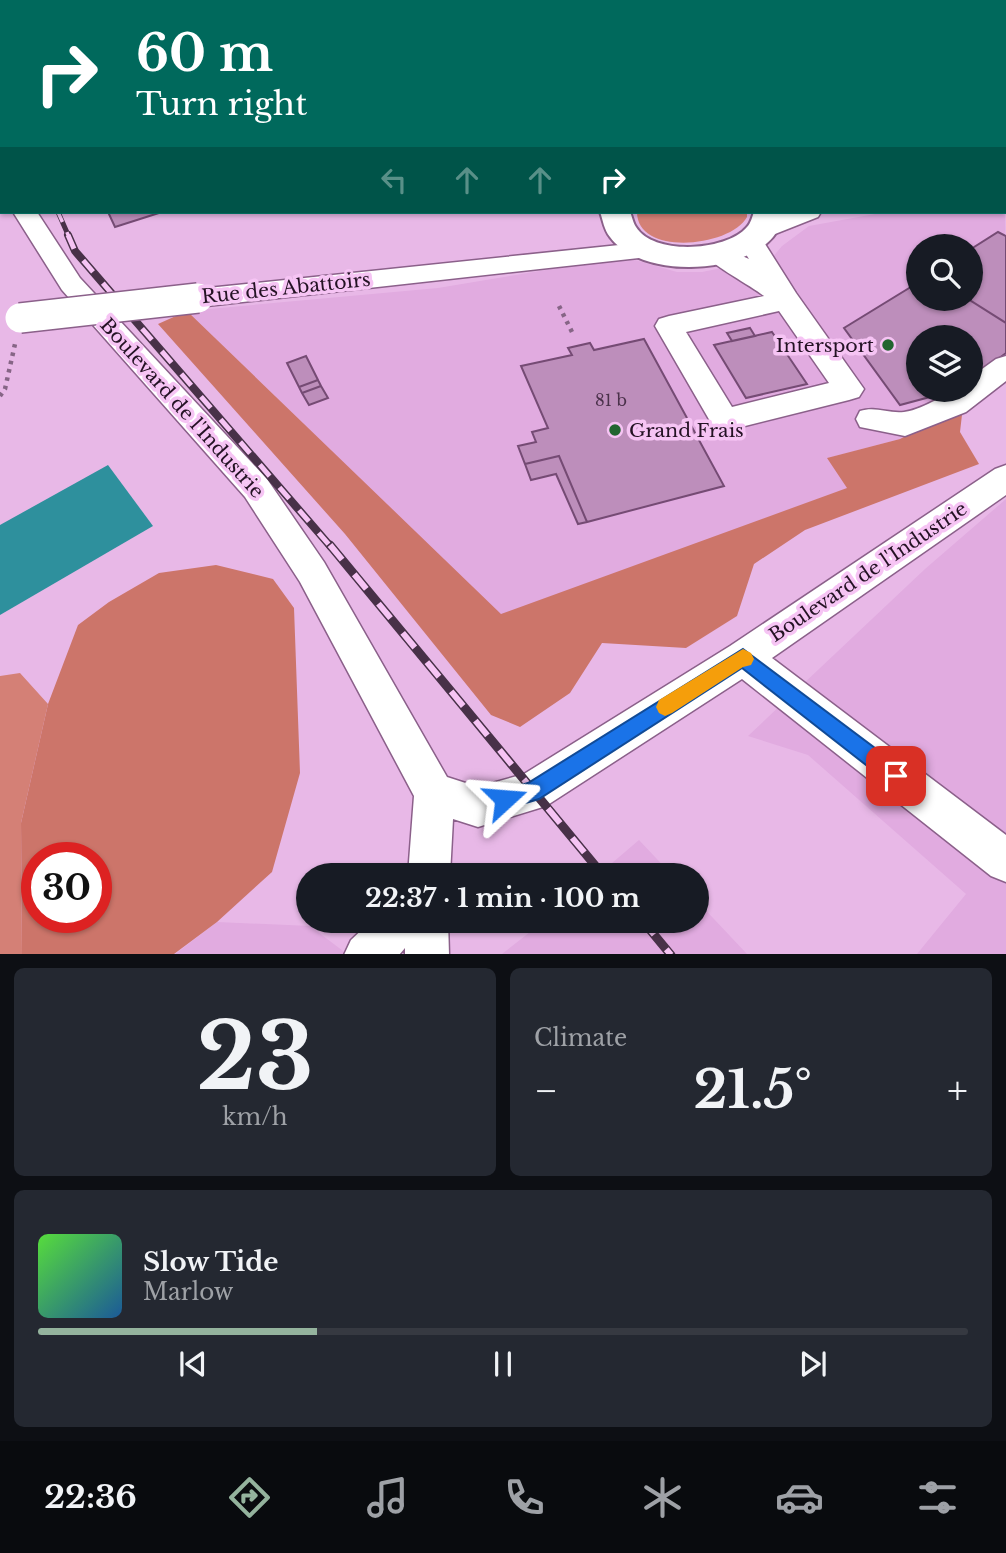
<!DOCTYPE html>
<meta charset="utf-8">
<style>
body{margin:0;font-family:"Libre Baskerville",serif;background:#242831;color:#f1f3f6;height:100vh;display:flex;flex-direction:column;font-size:26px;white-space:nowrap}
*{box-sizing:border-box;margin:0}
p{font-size:23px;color:#9ea1a6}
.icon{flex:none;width:38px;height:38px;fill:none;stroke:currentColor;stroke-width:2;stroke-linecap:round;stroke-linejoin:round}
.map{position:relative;height:954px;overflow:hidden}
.details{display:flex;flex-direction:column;gap:14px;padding:14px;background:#0d0f14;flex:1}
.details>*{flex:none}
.hud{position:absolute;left:0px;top:0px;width:1006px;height:214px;box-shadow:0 2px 5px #0004;background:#00695c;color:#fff;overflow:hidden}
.tools{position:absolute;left:906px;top:234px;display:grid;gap:14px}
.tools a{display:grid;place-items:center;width:77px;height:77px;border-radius:50%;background:#171b24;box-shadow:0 2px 5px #0004;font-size:35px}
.speed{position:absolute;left:21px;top:842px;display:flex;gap:14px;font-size:35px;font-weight:700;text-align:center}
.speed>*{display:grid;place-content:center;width:91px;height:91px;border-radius:50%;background:#171b24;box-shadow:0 2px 5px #0004;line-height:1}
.speed .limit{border:10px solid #d22;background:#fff;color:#111}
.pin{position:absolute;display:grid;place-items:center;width:60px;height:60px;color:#fff;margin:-30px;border-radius:14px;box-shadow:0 4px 10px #0006}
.me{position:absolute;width:77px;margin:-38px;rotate:71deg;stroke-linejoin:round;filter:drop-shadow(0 0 5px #0008)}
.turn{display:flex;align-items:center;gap:24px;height:147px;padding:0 21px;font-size:32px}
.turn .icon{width:91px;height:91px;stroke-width:2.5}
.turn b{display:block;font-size:49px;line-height:60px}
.lanes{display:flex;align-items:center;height:66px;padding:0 21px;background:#0003;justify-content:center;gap:35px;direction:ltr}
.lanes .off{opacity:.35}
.big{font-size:52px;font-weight:700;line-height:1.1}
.details .tile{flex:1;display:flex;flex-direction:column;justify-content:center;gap:10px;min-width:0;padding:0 24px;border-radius:10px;background:#242831}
.details .dial{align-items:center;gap:0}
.dial b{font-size:91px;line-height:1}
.song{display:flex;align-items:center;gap:21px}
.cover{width:84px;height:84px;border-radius:10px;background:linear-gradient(135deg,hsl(110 70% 55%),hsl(210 70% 35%))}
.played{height:7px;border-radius:4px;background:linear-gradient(90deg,#94b39d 30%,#363941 30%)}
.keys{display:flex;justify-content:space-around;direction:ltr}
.heat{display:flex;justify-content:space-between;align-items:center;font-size:38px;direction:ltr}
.details .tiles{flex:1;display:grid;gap:14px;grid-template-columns:1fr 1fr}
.tile:last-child{grid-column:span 2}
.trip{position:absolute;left:296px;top:863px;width:413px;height:70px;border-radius:35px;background:#171b24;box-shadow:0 2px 5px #0004;font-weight:700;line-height:70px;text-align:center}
.menu{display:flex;height:112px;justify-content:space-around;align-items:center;background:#090b0e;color:#9ea1a6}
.menu .icon{width:49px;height:49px}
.menu .current{color:#94b39d}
.menu b{font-size:32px;color:#f1f3f6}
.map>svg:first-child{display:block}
.built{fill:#e1abe0;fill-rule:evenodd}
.green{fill:#d48076}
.forest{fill:#cc756a;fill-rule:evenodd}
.water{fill:#2e909d}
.building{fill:#bd8ebb;stroke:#754b74;stroke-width:2}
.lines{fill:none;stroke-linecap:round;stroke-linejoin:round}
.minor-casing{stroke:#8b608a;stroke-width:3}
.major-casing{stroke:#8b608a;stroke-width:4}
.path-far1{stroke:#866586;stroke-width:2.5;stroke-dasharray:2.5 3.5;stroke-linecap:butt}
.path{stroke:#866586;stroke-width:4.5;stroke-dasharray:3.5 5;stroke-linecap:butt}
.minor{fill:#fff;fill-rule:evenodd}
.major{fill:#fff;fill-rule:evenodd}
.rail-far2-casing{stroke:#483148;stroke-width:5}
.rail-far1-casing{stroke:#483148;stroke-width:8}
.rail-casing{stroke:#483148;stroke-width:9}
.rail-far2{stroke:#f6c4f4;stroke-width:3.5;stroke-dasharray:11;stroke-linecap:butt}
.rail-far1{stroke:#f6c4f4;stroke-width:5;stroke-dasharray:15;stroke-linecap:butt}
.rail{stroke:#f6c4f4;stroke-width:6;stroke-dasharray:19;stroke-linecap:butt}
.minor-bridge-casing{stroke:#8b608a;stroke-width:32;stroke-linecap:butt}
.minor-bridge{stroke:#fff;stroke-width:29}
.route{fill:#1a73e8;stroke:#114b97;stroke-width:2}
.slow{fill:#f59e0b}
.poi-dot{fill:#226530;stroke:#f6c4f4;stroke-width:2.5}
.labels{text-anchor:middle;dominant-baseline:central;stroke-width:7;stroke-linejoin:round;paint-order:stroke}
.number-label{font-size:16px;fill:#4a314a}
.street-label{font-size:19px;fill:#241224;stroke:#f6c4f4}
.poi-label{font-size:19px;fill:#241224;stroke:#f6c4f4;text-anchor:end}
</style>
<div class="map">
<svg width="1006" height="955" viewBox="0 0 1006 955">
<rect width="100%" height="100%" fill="#e8b8e7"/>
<path class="built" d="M150,0H646L648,2H153Z
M752,0H1006V165L1004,2Z
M1005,190L1006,374L963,406L900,439L828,458L848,488L501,615L187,311L438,288L594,262L635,260L677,272H702L772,258L782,246L809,226L886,212H1004ZM919,247H971V299H919ZM919,338H971V390H919Z
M1006,499V954H917L966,894L808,755L748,736L925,569Z
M639,840L672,875H598Z
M697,901L747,954H502L544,921L696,920Z
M217,922L310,926L347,954L174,955Z"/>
<path class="green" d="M637,212H747V217C731,247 637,257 637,212Z
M20,673L48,704L21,823L22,954H0V676Z"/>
<path class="forest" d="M187,311L501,614L847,488L827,458L900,439L963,406L960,432L979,464L805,530L754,564L737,616L686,648L602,643L570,693L520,727L491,715L345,534L158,324Z
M216,565L273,579L294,608L300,773L272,872L217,922L174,954H22L21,823L48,704L78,625L109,602L159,573ZM37,858H96V917H37Z"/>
<path class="water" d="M108,465L153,526L0,615V525Z"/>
<path class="building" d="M209,0H285L280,2Z
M401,0H477L472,2Z
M108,212H162L115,227Z
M998,232L1006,236V323L968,299H971V249Z
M919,282V299H968L1006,323V353L971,379V338H919V390H956L900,405L844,328Z
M750,328L755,336L732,341L727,333Z
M772,332L807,384L746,398L714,345Z
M644,339L724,486L587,522L559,456L525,464L518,446L536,442L532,432L548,428L521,366L572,355L568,348L590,343L594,350Z
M306,356L318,380L299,387L287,363Z
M318,380L321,386L302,393L299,387Z
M321,386L328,398L309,405L302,393Z
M559,456L587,522L578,524L556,474L531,480L525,464Z"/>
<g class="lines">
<g class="minor-casing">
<path id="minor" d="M105,0H125L126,2H107Z
M332,0H353L354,2H334Z
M528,0H550L527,2Z
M0,150H2V168H0Z
M1004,171H1006V185H1004Z
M13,212H37L80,278L267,479L324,562L447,777L478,787L524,774L730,646L995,469L1006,465V495L772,658L1006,835V882L991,876L742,679L546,806L478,827L453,819L450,875H408L414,796L300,582L245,497L62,290Z
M786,212H821L818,217L775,234H757L753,228L757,222Z
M751,234L760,236L796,293L864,389L859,397L849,400L725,431L714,428L655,326L659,319L669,316L764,296C750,285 711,265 704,253L708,247L717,245L749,259L738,242L742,236ZM779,311L829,383L732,407L686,332Z
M648,242L657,244L661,250L657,256L198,307L188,304L185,298L188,292L198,289Z
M1006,356V381L966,412L905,436L860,427L856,419L860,411C876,406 889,414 904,412C928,409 944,390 971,390V377L996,359Z
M372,920H448L449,955H405V948L399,955H344L351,940Z"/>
</g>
<g class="major-casing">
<path id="major" d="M715,0H739L714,2Z
M600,212H630C632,216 633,223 636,227C654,256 727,251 747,227C751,223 752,217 754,212H784C781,220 779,230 773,237C741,275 641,279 610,237C604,230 603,220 600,212Z"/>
</g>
<path class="path-far1" d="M879,0L888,2
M1004,68L1006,70"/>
<path class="path" d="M559,306L573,334
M0,396L5,389L15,344"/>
<use href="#minor" class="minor"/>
<use href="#major" class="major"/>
<g class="rail-far2-casing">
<path id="rail-far2" d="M0,72L2,74
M58,212L69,237"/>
</g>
<g class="rail-far1-casing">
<path id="rail-far1" d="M68,235L75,251L331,547"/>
</g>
<g class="rail-casing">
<path id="rail" d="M330,545L603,875
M642,920L671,955"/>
</g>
<use href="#rail-far2" class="rail-far2"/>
<use href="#rail-far1" class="rail-far1"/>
<use href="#rail" class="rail"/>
<g class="minor-bridge-casing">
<path id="minor-bridge" d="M20,318L198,298"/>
</g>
<use href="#minor-bridge" class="minor-bridge"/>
</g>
<path class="route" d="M743,649L903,769L906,776L903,783L896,786L889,783L742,668L539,799L505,809L498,806L495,799L498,792L528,783Z"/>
<path class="slow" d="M743,649L751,653L754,659L751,665L743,667L672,713L665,716L659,713L656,707L659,700Z"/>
<g class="poi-dot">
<circle cx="888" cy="345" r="7"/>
<circle cx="615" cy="430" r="7"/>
</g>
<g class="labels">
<g class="number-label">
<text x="611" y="400">81 b</text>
</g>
<g class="street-label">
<text transform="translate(286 288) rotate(-6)">Rue des Abattoirs</text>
<text transform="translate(182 408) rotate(48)">Boulevard de l'Industrie</text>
<text transform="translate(868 572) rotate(-34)">Boulevard de l'Industrie</text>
</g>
<g class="poi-label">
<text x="874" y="345">Intersport</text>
<text x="629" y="430" text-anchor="start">Grand Frais</text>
</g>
</g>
</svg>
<div class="tools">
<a><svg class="icon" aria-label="search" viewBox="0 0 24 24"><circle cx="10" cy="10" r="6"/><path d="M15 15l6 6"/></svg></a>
<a><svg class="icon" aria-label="layers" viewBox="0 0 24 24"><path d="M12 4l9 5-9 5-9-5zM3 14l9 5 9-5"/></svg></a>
</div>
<div class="speed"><div class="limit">30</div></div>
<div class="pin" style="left:896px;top:776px;background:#d93025"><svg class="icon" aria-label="arrive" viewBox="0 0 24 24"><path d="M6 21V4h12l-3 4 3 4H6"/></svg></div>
<svg class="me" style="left:505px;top:799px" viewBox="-20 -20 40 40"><path d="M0-17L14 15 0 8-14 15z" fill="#1a73e8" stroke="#fff" stroke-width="4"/></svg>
<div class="trip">22:37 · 1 min · 100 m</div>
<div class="hud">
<div class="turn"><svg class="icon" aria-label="right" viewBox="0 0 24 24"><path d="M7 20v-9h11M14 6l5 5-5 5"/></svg><div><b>60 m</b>Turn right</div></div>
<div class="lanes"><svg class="icon off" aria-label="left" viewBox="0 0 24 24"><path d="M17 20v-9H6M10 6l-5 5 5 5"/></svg><svg class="icon off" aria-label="ahead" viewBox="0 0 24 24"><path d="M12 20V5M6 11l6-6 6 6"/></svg><svg class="icon off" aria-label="ahead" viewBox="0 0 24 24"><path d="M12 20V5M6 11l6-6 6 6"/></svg><svg class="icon" aria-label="right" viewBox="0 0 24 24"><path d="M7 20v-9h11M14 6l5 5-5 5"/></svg></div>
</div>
</div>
<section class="details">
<div class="tiles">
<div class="tile dial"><b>23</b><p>km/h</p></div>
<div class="tile"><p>Climate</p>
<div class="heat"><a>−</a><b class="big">21.5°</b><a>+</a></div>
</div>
<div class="tile">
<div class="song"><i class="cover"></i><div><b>Slow Tide</b><p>Marlow</p></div></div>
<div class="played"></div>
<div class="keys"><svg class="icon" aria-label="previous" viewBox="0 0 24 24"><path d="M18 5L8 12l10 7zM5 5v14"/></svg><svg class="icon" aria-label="pause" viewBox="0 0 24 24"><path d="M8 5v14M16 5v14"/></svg><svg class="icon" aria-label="next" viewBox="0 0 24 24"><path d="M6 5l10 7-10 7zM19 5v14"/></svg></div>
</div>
</div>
</section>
<nav class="menu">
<b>22:36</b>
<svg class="icon current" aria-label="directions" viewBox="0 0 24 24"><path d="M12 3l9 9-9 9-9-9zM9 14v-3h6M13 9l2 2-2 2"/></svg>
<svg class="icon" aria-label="music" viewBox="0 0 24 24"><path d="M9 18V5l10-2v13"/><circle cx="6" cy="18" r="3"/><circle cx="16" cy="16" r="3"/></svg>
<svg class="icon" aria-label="phone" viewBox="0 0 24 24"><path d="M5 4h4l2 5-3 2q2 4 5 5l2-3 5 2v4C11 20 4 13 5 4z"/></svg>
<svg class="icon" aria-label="climate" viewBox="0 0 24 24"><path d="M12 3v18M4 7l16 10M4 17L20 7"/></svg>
<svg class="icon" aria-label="car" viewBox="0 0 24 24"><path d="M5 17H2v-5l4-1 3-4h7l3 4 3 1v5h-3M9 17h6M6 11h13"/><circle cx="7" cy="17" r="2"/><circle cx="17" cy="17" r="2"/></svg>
<svg class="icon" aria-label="filters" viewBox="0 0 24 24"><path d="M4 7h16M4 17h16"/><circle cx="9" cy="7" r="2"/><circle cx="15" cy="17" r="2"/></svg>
</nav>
